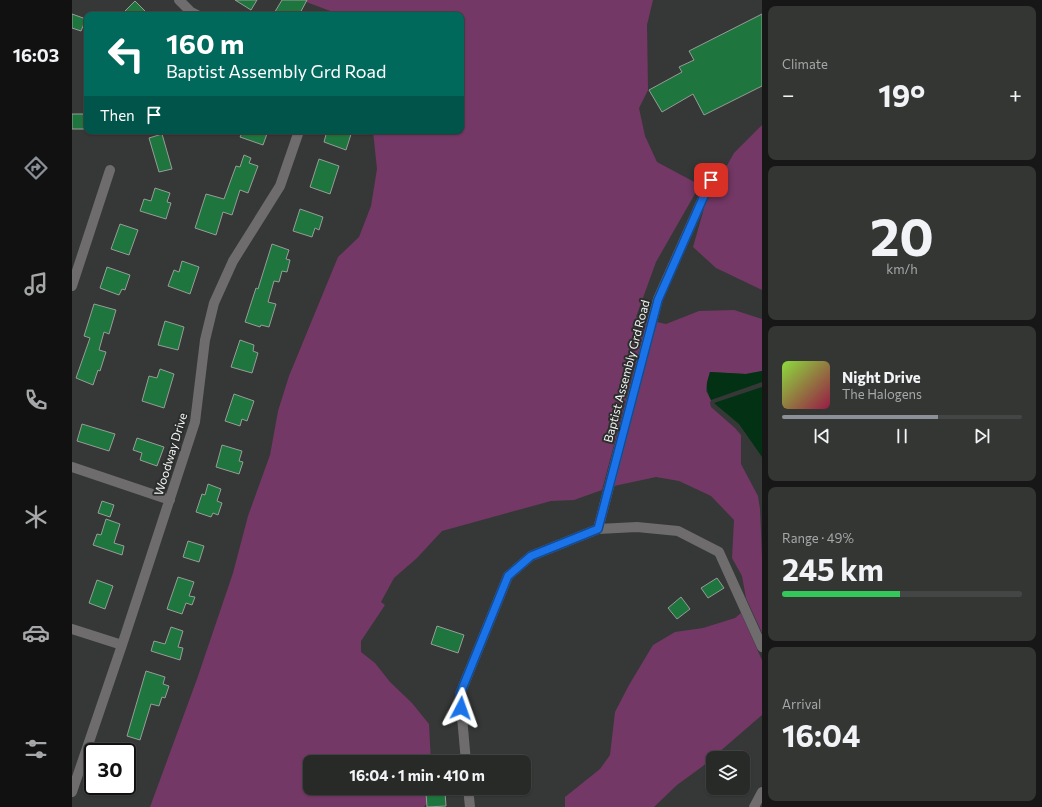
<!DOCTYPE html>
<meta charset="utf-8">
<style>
body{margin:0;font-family:Commissioner,sans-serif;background:#343634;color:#f1f3f6;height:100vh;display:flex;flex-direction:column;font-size:15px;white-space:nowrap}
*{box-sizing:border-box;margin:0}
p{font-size:13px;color:#a5a7a8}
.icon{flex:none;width:22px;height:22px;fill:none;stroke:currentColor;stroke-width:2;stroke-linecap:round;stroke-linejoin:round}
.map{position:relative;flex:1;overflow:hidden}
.drawer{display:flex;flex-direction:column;gap:6px;padding:6px;background:#161716;width:280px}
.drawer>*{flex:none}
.top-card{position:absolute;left:12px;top:12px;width:380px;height:122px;border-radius:8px;box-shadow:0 1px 3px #0004,0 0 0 1px #444645;background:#00695c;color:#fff;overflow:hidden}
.fabs{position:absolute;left:634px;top:751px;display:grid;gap:8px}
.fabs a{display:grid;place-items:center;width:44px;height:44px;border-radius:8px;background:#282a28;box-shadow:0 1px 3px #0004,0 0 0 1px #444645;font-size:20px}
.speed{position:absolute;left:12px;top:743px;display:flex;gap:8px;font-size:20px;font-weight:700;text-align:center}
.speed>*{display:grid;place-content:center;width:52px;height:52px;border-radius:50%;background:#282a28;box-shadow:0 1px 3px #0004,0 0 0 1px #444645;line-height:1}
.speed .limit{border:2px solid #111;border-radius:6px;background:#fff;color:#111}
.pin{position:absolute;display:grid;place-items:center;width:34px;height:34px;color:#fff;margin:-17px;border-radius:8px;box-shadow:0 2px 6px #0006}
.me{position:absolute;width:44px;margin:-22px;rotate:4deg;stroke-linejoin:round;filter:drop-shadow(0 0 3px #0008)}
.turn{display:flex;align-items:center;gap:14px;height:84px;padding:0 16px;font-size:18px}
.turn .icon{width:52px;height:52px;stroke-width:2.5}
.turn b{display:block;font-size:28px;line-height:34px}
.then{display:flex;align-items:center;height:38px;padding:0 16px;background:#0003;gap:8px;font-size:15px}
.big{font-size:30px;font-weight:700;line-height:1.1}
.drawer .tile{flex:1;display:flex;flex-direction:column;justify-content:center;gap:6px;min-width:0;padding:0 14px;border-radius:8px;background:#343634}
.drawer .dial{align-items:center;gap:0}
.dial b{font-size:52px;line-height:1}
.song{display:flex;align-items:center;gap:12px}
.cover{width:48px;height:48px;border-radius:6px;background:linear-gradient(135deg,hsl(90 70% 55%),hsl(340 70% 35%))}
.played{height:4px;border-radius:2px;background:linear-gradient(90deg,#8c9099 65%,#444645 65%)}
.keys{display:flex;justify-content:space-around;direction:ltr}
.heat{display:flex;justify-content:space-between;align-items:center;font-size:22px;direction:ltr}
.charge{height:6px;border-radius:3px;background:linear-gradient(90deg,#34c759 49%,#444645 0)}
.trip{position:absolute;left:231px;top:755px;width:228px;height:40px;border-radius:8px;background:#282a28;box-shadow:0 1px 3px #0004,0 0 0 1px #444645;font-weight:700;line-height:40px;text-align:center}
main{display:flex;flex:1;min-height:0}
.tab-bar{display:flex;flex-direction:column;width:72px;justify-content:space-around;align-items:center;background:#101110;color:#a5a7a8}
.tab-bar .icon{width:28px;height:28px}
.tab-bar .selected{color:#8c9099}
.tab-bar b{font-size:18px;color:#f1f3f6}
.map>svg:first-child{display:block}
.green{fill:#733865}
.water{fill:#023114}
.building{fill:#1e753d;stroke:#989c99}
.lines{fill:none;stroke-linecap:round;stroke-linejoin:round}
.minor{stroke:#6e6c6d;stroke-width:10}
.route-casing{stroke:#114b97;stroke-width:10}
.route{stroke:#1a73e8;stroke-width:7}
.labels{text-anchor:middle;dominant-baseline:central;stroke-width:4;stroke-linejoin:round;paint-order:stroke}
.street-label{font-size:12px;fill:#f2f4f2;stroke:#2b2e2c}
</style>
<main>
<nav class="tab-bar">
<b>16:03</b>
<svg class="icon selected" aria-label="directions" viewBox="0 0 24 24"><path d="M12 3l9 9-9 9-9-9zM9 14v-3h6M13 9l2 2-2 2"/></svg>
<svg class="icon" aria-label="music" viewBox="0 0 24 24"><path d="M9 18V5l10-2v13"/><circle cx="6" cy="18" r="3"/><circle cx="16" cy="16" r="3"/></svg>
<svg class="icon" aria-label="phone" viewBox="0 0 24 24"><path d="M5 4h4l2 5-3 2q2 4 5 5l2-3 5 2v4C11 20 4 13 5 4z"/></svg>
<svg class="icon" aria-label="climate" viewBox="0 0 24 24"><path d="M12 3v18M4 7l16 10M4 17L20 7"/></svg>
<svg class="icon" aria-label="car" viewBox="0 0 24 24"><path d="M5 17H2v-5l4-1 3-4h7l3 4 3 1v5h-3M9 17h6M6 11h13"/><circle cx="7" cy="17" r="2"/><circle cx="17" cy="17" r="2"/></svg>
<svg class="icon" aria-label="filters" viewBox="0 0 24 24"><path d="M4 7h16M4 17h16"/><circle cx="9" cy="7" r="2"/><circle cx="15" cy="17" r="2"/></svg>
</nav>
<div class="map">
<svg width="690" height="807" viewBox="0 0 690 807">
<rect width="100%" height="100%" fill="#353836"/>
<path class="green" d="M229,0H581L575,25L576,90L567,108L573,136L585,162L628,185L584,262L564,317L575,320L530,490L502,500L479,501L370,531L345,558L322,578L309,602L313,605L289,641V652L303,663L318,682L340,703L357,724L359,762H238V788H359L357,800L352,807H78L125,679L161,573L176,516L198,455L206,411L217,376L266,257L287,237L299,206L305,169L301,131H389V15H269Z
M690,125V290L644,268L621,247L633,205L662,153Z
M662,310L690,319V371L674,374L638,372L634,391L639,400L638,403L639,407L663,428L669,435V464L686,496L688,509L690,556V633L674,598L670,576L660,558L662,520L639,496L607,481L584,477L542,486L585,322L594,324L627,311Z
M669,613L690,660V715L631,766L605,785L582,807H493V797L528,769L538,755L543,712L557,685L581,645L603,632L631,628L663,618Z"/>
<path class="water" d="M690,371V382L639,400C633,387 634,385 638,372L674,374Z
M690,387V457L667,424L642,403Z"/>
<path class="building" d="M163,0H185L179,10Z
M210,0H235L227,15H201Z
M63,1L77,15H49Z
M0,14L14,19L9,31L0,28Z
M690,14V86L632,115L621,94L590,112L577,90L610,72L607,67L622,60L617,51Z
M0,114H15V129H0Z
M171,131H196L191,145L168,137Z
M255,131H280L274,150L252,142Z
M90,134L100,169L87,172L77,138Z
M172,155L179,158L177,163L186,166L176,193L168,190L160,215L151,212L144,235L123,228L134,194L152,199L164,166L168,167Z
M247,159L267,166L258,194L238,187Z
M83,188L98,193L95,202L99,203L94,219L68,211L72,199L79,201Z
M228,209L251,217L247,230L243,228L240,237L221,231Z
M48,224L66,230L57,255L39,249Z
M200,244L217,250L214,259L218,260L215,272L210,271L207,282L202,281L196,302L204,304L197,327L189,325L188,327L173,322L184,288L186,289Z
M110,261L127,267L118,294L96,286L102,270L107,272Z
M35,267L58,275L53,290L50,289L47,295L28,288Z
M22,304L44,310L37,334L32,332L27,350L34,352L28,371L26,370L21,385L4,378L18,338L12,336Z
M93,321L112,327L106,350L86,345Z
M168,340L182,345L181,351L186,353L180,373L159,367Z
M88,369L102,374L92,408L70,401L77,376L85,378Z
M162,394L182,401L175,421L170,419L168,426L153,421Z
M10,424L43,434L37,451L5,441Z
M65,438L92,447L85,466L68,460L70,453L61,450Z
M150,445L170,451L167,461L171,462L167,474L144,467Z
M136,484L149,489L145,501L150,503L146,515L141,513L139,517L124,512L130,494L133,495Z
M30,501L42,505L38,517L26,513Z
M34,519L48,524L42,543L52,546L50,555L21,545L25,534L29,535Z
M116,541L132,546L127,562L111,557Z
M106,577L122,582L117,596L123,597L120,605L114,603L110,614L95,609Z
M645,578L652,588L636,598L629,588Z
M25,580L41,586L33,609L17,603Z
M609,597L618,609L605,619L596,608Z
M365,626L392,635L386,653L359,644Z
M99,627L111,631L106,647L111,648L108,660L79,651L82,641L93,644Z
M74,671L93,677L91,684L97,686L93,698L90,697L87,706L79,704L68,740L55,736Z
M34,786H58L56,795L34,788Z
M373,792L374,806L355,807L354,793Z"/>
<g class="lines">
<path class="minor" d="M107,0L119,12L125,15
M0,286L38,170
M0,467L98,500
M526,529L586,299L639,180
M0,629L50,645
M394,762L388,694L436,576L459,556L526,529L565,527L606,531L647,552L690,647
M396,788L398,807
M0,792L50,645L123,422L133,340L142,303L161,261L208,186L227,131
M682,807L690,792"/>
</g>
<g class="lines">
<g class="route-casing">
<path id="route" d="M389,708L388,694L436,576L459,556L526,529L586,300L639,180"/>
</g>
<use href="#route" class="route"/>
</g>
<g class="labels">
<g class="street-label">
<text transform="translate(554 371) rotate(-75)">Baptist Assembly Grd Road</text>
<text transform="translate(98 454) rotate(-73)">Woodway Drive</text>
</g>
</g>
</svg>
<div class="fabs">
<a><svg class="icon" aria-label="layers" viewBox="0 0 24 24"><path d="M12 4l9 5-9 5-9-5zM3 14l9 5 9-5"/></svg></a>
</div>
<div class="speed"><div class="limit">30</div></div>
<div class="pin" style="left:639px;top:180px;background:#d93025"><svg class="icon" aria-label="arrive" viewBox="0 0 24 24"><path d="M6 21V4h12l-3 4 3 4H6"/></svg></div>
<svg class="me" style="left:389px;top:708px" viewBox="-20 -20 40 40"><path d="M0-17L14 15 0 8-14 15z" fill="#1a73e8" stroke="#fff" stroke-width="4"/></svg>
<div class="trip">16:04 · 1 min · 410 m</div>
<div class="top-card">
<div class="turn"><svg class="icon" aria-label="left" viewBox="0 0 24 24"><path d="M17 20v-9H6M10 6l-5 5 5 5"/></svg><div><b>160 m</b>Baptist Assembly Grd Road</div></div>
<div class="then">Then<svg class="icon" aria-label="arrive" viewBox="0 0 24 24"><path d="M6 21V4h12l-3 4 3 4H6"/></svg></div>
</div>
</div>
<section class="drawer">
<div class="tile"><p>Climate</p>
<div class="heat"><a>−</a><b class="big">19°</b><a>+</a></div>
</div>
<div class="tile dial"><b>20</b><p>km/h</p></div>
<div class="tile">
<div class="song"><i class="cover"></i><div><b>Night Drive</b><p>The Halogens</p></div></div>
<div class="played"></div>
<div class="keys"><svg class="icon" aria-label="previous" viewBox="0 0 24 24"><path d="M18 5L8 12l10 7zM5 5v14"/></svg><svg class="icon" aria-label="pause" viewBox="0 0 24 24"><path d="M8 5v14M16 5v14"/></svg><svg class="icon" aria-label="next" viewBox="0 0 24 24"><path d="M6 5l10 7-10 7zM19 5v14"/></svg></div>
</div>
<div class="tile"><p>Range · 49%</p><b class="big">245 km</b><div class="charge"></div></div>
<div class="tile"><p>Arrival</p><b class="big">16:04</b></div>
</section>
</main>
